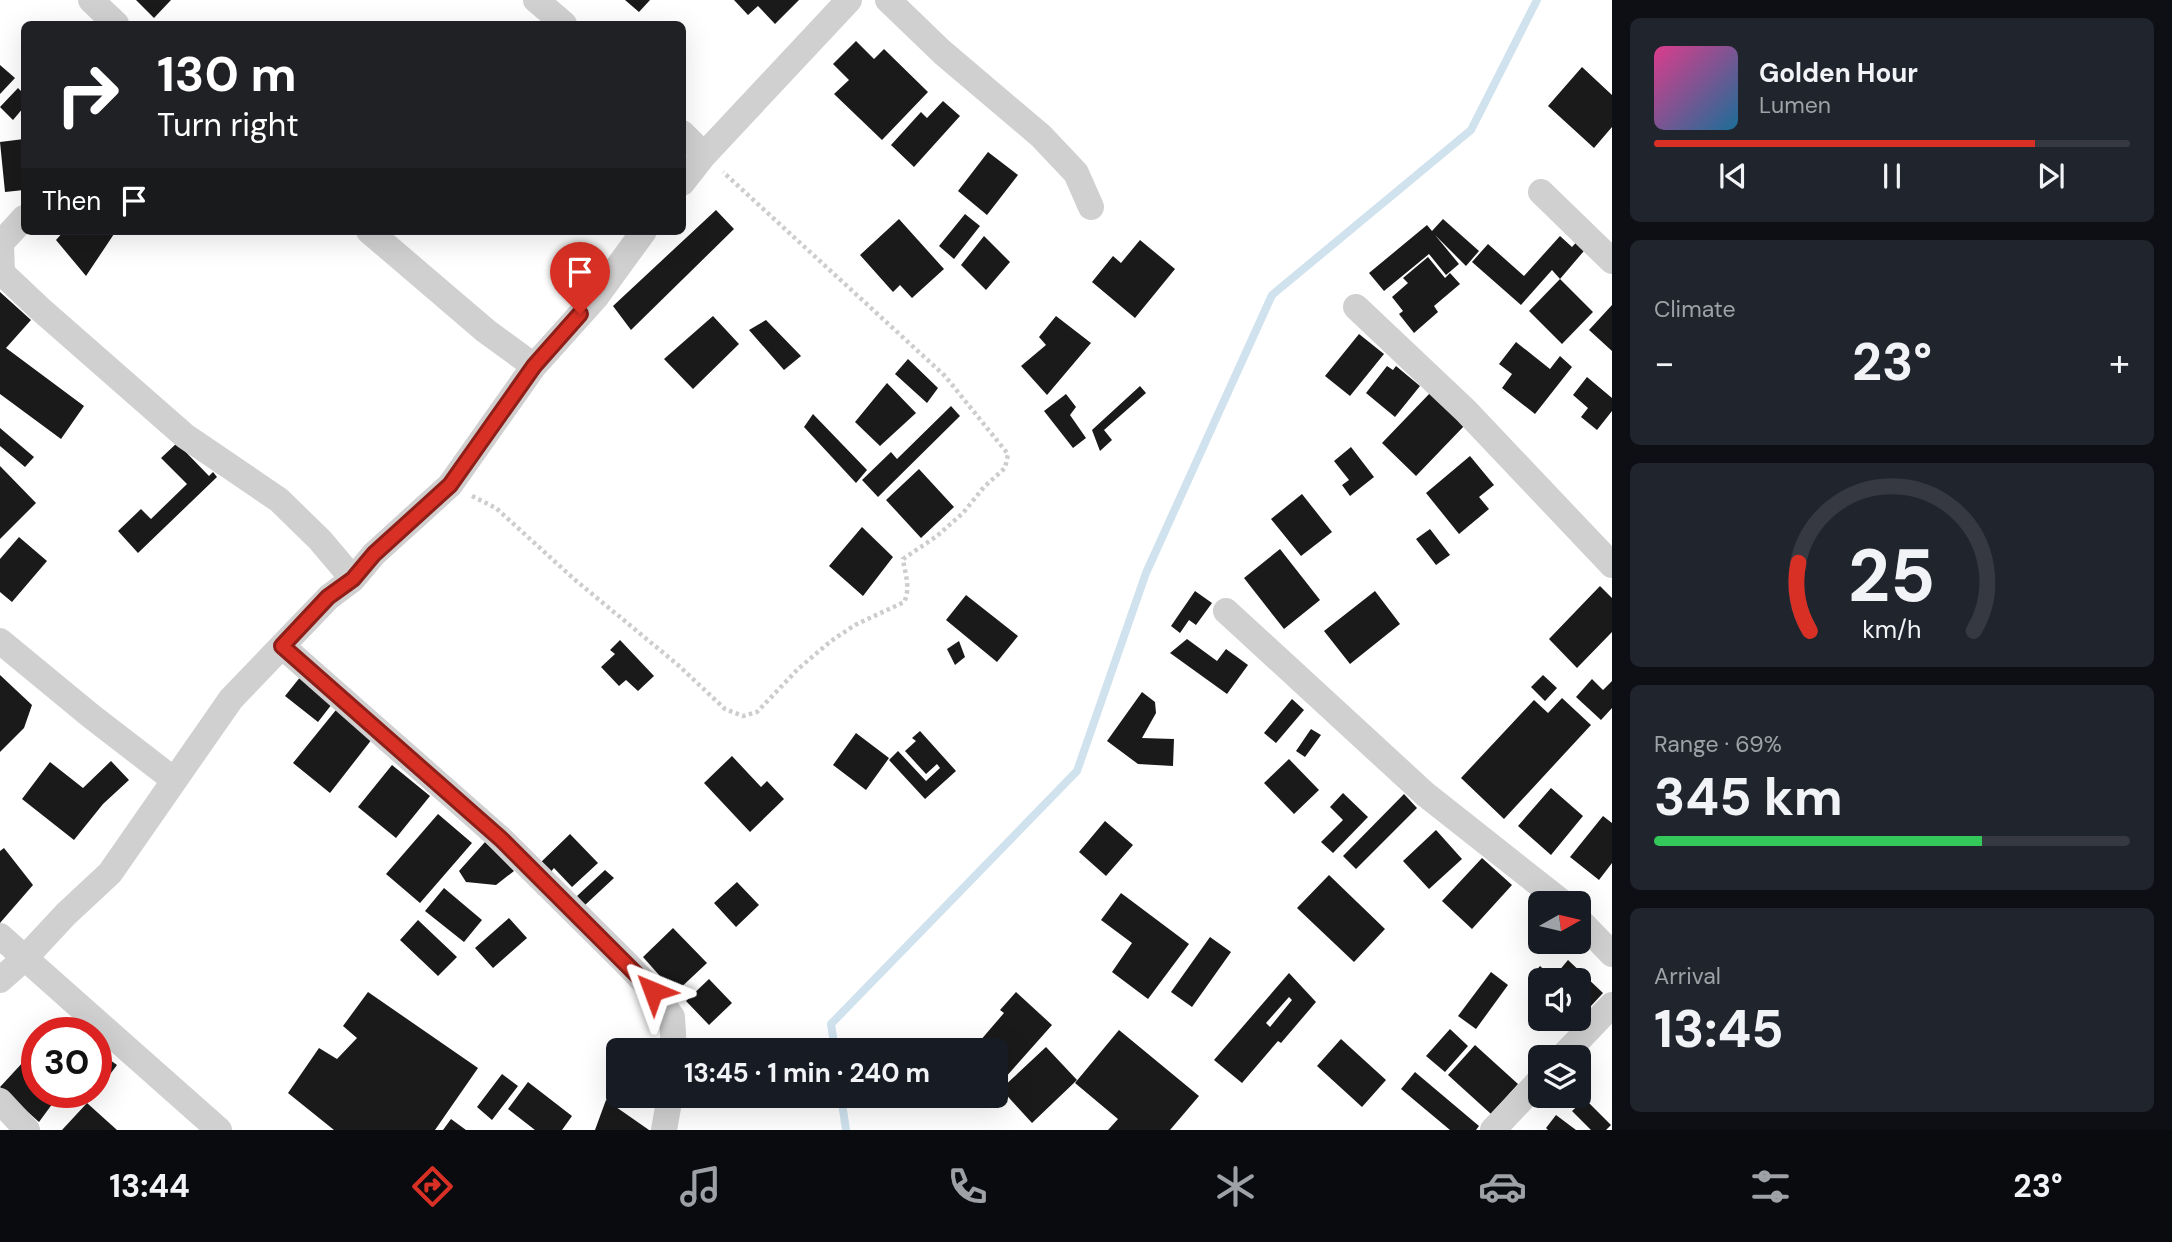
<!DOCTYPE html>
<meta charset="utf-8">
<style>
body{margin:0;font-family:"DM Sans",sans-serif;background:#20242c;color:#f1f3f6;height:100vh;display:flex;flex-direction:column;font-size:26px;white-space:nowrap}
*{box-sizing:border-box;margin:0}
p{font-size:23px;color:#9ea1a6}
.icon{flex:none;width:38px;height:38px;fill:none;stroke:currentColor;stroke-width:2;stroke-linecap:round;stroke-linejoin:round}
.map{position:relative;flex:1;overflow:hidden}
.details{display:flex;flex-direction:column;gap:18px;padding:18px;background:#0d0f14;width:560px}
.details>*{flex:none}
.banner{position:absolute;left:21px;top:21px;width:665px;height:214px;border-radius:10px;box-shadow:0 7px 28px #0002;background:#202124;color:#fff;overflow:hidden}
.needle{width:46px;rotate:82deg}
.buttons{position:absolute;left:1528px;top:891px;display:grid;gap:14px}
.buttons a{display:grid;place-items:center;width:63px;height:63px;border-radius:10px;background:#171b24;box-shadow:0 7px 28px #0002;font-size:35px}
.speed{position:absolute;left:21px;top:1017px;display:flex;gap:14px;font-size:35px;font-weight:700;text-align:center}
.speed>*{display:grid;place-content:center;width:91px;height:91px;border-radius:50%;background:#171b24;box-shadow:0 7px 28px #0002;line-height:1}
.speed .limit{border:10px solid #d22;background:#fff;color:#111}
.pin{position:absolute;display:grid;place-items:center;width:60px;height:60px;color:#fff;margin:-72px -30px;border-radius:50% 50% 50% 0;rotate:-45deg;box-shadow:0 0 7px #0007}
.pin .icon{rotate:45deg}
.me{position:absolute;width:77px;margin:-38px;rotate:316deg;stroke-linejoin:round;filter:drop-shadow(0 0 5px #0008)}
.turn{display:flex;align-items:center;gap:24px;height:147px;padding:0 21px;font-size:32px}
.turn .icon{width:91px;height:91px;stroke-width:2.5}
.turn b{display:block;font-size:49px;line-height:60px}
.then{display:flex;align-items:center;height:66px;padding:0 21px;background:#0003;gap:14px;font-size:26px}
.big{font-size:52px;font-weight:700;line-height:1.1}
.details .card{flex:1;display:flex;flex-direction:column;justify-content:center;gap:10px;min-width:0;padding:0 24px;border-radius:10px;background:#20242c}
.details .dial{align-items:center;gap:0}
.dial svg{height:182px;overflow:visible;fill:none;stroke:#363941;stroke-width:7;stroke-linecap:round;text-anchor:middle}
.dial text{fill:#f1f3f6;stroke:none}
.song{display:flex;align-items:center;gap:21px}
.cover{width:84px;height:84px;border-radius:10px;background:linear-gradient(135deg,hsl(330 70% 55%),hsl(200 70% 35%))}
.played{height:7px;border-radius:4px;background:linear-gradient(90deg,#d93025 80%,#363941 80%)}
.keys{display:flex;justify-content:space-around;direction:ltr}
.heat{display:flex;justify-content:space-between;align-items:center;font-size:38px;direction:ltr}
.charge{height:10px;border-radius:5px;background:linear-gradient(90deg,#34c759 69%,#363941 0)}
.trip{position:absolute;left:606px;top:1038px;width:402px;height:70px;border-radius:10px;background:#171b24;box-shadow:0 7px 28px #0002;font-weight:700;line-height:70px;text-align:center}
.tabs{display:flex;height:112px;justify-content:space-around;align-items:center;background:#090b0e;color:#9ea1a6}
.tabs .icon{width:49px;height:49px}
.tabs .selected{color:#d93025}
.tabs b{font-size:32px;color:#f1f3f6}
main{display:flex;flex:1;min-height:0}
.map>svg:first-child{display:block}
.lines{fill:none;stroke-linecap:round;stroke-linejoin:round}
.stream{stroke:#cfe2ee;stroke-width:8}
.building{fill:#1a1a1a;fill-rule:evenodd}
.path{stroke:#cdcdcd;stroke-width:4.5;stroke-dasharray:3.5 3.5;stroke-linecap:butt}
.minor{stroke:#d0d0d0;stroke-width:26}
.route-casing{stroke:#8d1f18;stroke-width:18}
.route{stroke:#d93025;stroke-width:12}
</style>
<main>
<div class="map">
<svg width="1612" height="1130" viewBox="0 0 1612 1130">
<rect width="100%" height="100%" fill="#fff"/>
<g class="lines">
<path class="stream" d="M835,1050L831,1024L1077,771L1146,573L1272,295L1471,130L1537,0
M841,1096L846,1130"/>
</g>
<path class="building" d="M136,0H171L154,18Z
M625,0H650L639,12Z
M734,0H799L775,24L758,6L748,15Z
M856,41L874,59L884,49L928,92L882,140L834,94L849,80L833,64Z
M0,65L15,78L0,94Z
M1582,67L1612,95V127L1594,148L1548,106Z
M18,88L24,94V107L13,120L0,107Z
M943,101L960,116L914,167L891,145L921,112L927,118Z
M24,139V190L5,192L0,142Z
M988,152L1018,175L987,215L958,191Z
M716,210L734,229L631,330L613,306Z
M965,214L980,226L954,259L939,246Z
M899,219L944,269L912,298L900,285L893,292L860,255Z
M1443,219L1479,251L1466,266L1435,235L1459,264L1446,275L1429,254L1384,291L1369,273L1427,225L1432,231Z
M64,231H116L86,276L56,240Z
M984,236L1010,262L986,290L961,265Z
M1560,236L1572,247L1581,237L1589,245L1560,279L1552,270L1521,305L1472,262L1488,244L1524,276Z
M1140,240L1175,269L1135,318L1092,282L1113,256L1121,263Z
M1428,257L1445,278L1450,273L1460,284L1434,306L1438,312L1414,333L1399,314L1403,311L1392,297L1408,283L1403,278Z
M1560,279L1593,312L1562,344L1529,311Z
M0,292L31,320L6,348L84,406L61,439L0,394Z
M1612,305V351L1589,330Z
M713,316L739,344L693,389L664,359Z
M1056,316L1091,343L1047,395L1021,366L1046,345L1039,337Z
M766,320L801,356L784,370L749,330Z
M1359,334L1384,354L1350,396L1325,376Z
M1516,342L1550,369L1560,356L1572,367L1535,414L1502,388L1512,374L1499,364Z
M908,359L938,388L927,403L895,374Z
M1387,366L1393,370L1396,366L1420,386L1395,417L1366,393Z
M1587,377L1612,398V411L1597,430L1581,417L1588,408L1573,395Z
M887,383L916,413L880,446L855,422Z
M1140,386L1146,393L1104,430L1112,440L1100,451L1092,430Z
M1431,392L1465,425L1416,476L1382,443Z
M1066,394L1076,407L1070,415L1086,438L1073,448L1044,411Z
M951,406L960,416L878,497L862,480L891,452L897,459Z
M813,414L867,470L856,483L804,427Z
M0,428L34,457L25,467L0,446Z
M177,443L209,476L213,472L217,477L138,553L118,531L141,509L151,519L187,484L161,458Z
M1351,447L1374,477L1350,496L1342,485L1349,480L1334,461Z
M1470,456L1494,485L1479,497L1489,509L1459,534L1426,493Z
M0,466L36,503L0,539Z
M919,469L954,507L921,538L886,500Z
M1302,494L1332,532L1301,556L1271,519Z
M862,527L893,557L863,596L829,566Z
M1430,529L1450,555L1436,565L1416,539Z
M19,537L47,561L12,602L0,592V559Z
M1280,549L1320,600L1284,629L1244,578Z
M1600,586L1612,598V632L1577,668L1549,639Z
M1195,591L1212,603L1196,625L1189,620L1180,633L1171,626Z
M1375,591L1400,624L1350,664L1324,631Z
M966,595L1018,636L997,662L946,620Z
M1187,639L1217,661L1226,649L1248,665L1227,694L1170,653Z
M620,640L654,676L638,691L626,680L619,686L601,667L615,654L610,650Z
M959,641L965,657L955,665L947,649Z
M305,671L332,704L318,722L285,696Z
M0,675L32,705L24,728L0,752Z
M1543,675L1557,688L1545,701L1531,687Z
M1592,679L1603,690L1612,681V708L1601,720L1576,697Z
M1142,692L1155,702L1156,713L1142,738L1174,739L1173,766L1138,764L1107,741Z
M1562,698L1591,725L1504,819L1461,778L1534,700L1548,713Z
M1292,699L1304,710L1276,743L1264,733Z
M340,705L376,734L330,793L293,763Z
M1311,729L1321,735L1305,757L1296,751Z
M920,731L956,771L925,799L889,760L898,751L926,781L940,768L937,764L926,774L905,751L916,741L912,738Z
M856,733L889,758L866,790L833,765Z
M732,756L761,787L767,781L784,799L750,832L704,783Z
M1289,759L1319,790L1294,814L1264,783Z
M111,761L129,780L103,804L74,840L22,799L50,762L83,788Z
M392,765L430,796L396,838L358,807Z
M1551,788L1583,816L1551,855L1518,826Z
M1343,793L1368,817L1333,853L1321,842L1343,820L1330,807Z
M1404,794L1417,808L1356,869L1343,856Z
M438,814L472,843L420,903L386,874Z
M1603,816L1612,823V863L1599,880L1570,857Z
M1105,821L1133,845L1106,876L1079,852Z
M1436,830L1462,859L1429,889L1403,861Z
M570,834L598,863L572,887L554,868L549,874L539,864Z
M485,842L514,871L496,885L466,882L459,871Z
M4,848L33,885L0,923V851Z
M1482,858L1512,885L1472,929L1442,901Z
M605,870L614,878L585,905L577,896Z
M1329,875L1385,929L1354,962L1297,908Z
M737,882L759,905L736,927L714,903Z
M444,888L482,920L464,942L425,911Z
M1121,893L1189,944L1148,999L1112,972L1132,943L1101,920Z
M509,918L527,938L493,968L475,948Z
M418,920L457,957L438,976L400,940Z
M673,928L707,963L675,993L643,957Z
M1210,937L1231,952L1192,1007L1171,992Z
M1568,960L1603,993L1578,1020V980H1540V990L1529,979L1540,966L1553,978Z
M1491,972L1508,985L1476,1029L1458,1016Z
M1289,973L1316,1002L1281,1043L1278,1041L1242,1083L1214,1060ZM1289,997L1292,1000L1270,1027L1266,1023Z
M709,979L732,1003L709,1025L686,1001Z
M368,992L478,1068L435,1130H334L288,1093L319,1048L337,1059L357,1038L343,1026Z
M1016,992L1052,1025L1005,1078L1003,1076L996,1085V1050L973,1049L1004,1013L1000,1010Z
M62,1019L79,1032H50Z
M1450,1029L1468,1046L1445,1072L1426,1056Z
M1119,1030L1199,1096L1170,1130H1108L1118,1119L1075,1083Z
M1341,1039L1386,1080L1362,1107L1317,1066Z
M1475,1045L1518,1084L1491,1114L1448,1075Z
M37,1047V1092H61L39,1122L0,1087Z
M1046,1047L1077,1080L1032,1123L1001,1089Z
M96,1050L117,1065L96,1093Z
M1415,1072L1479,1126L1476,1130H1450L1401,1089Z
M502,1074L518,1086L492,1120L477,1107Z
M528,1082L572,1116L562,1130H535L508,1109Z
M1585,1099L1611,1125L1606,1130H1591L1572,1111Z
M606,1100L649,1130H595Z
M87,1103L117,1130H62Z
M1556,1115L1576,1130H1548L1546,1128Z
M451,1119L466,1130H443Z"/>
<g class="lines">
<path class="path" d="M472,496L496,508L574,579L678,665L725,709L743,716L757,712L798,669L831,641L855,625L904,602C911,588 905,574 903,559L937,536L963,513L984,487L1005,468L1008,454L945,376L723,172"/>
<path class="minor" d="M91,0L116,24
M536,0L564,24
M888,0L942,52L1041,136L1076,173L1091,207
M682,133L704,155
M682,183L704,155L849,0
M1541,192L1612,261
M24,218L1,243L2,273L39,308L185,436L279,500L320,540L353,579
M369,231L486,331L534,366
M1356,307L1466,411L1612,565
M1226,611L1425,794L1563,903
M0,641L91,716L174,780
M282,646L501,839L624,961L653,991L672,1017L674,1050
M1578,919L1612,954
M0,936L219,1130
M0,980L25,958L66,914L110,873L231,699L329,597L353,579L374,554L450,485L534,366L596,297L644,231
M1562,1057L1612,1005
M0,1101L27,1130
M664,1130L670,1096
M1493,1130L1540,1080"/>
</g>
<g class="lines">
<g class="route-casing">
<path id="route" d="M580,314L534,366L450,485L374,554L353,579L328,597L282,646L501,839L653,991"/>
</g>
<use href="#route" class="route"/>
</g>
</svg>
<div class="buttons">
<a><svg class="needle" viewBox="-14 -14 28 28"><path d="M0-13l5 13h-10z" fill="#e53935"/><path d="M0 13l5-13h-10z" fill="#9ea1a6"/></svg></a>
<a><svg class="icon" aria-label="sound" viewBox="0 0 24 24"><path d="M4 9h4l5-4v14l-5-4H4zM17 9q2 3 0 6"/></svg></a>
<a><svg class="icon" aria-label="layers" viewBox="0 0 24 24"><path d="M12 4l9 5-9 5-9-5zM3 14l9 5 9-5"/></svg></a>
</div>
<div class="speed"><div class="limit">30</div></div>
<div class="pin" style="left:580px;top:314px;background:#d93025"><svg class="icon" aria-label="arrive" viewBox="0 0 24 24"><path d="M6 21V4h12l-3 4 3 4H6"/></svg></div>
<svg class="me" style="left:653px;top:991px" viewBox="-20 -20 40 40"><path d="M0-17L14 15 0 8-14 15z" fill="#d93025" stroke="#fff" stroke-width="4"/></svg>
<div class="trip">13:45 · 1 min · 240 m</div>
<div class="banner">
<div class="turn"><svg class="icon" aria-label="right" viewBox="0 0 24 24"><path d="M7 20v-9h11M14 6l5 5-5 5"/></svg><div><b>130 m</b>Turn right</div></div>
<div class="then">Then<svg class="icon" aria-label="arrive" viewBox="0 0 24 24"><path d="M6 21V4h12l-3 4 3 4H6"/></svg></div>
</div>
</div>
<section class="details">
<div class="card">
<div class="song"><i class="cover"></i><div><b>Golden Hour</b><p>Lumen</p></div></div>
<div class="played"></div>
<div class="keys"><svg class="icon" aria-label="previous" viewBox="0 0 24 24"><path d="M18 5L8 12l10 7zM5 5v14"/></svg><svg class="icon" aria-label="pause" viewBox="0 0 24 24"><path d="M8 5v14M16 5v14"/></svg><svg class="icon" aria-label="next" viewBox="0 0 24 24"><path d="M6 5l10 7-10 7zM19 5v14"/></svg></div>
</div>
<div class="card"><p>Climate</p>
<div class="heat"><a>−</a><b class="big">23°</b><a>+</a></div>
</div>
<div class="card dial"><svg viewBox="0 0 100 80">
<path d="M14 69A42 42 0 1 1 86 69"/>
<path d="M14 69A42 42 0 0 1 9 39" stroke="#d93025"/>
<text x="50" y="56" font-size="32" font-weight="700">25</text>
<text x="50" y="72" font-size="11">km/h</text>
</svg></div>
<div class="card"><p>Range · 69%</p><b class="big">345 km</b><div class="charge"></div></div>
<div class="card"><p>Arrival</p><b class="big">13:45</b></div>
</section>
</main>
<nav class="tabs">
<b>13:44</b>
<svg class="icon selected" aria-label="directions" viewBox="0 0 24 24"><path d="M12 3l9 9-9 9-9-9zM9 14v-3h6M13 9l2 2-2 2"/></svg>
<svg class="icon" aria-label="music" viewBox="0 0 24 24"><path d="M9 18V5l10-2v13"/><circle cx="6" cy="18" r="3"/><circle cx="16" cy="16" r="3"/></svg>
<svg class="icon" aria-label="phone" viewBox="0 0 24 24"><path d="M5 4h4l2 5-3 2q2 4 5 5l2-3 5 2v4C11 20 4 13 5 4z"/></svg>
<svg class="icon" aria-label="climate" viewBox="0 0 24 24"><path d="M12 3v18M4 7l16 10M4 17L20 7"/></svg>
<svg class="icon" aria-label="car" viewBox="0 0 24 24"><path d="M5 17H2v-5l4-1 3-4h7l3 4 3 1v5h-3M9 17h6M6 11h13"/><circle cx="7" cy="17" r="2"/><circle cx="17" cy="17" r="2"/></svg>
<svg class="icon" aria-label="filters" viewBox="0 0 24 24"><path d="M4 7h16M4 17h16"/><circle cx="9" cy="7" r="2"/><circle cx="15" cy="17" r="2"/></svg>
<b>23°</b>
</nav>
